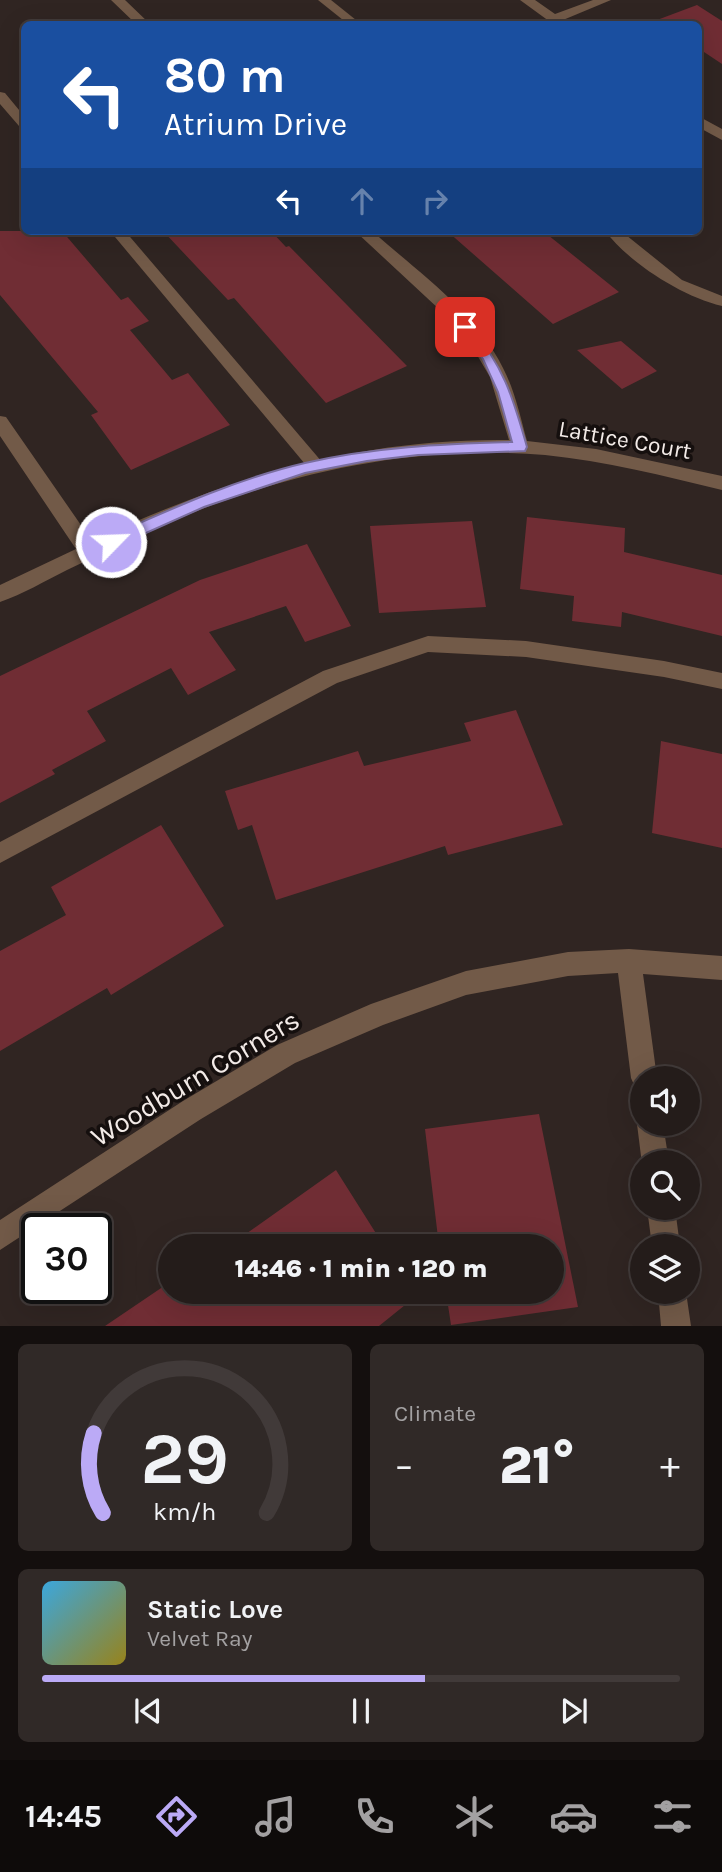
<!DOCTYPE html>
<meta charset="utf-8">
<style>
body{margin:0;font-family:Karla,sans-serif;background:#302927;color:#f1f3f6;height:100vh;display:flex;flex-direction:column;font-size:26px;white-space:nowrap}
*{box-sizing:border-box;margin:0}
p{font-size:23px;color:#a3a1a2}
.icon{flex:none;width:38px;height:38px;fill:none;stroke:currentColor;stroke-width:2;stroke-linecap:round;stroke-linejoin:round}
.map{position:relative;height:1326px;overflow:hidden}
.details{display:flex;flex-direction:column;gap:18px;padding:18px;background:#140f0e;flex:1}
.details>*{flex:none}
.guide{position:absolute;left:21px;top:21px;width:681px;height:214px;border-radius:10px;box-shadow:0 7px 28px #0002,0 0 0 2px #413a39;background:#1a4fa0;color:#fff;overflow:hidden}
.buttons{position:absolute;left:630px;top:1066px;display:grid;gap:14px}
.buttons a{display:grid;place-items:center;width:70px;height:70px;border-radius:50%;background:#241c1a;box-shadow:0 7px 28px #0002,0 0 0 2px #413a39;font-size:35px}
.speed{position:absolute;left:21px;top:1213px;display:flex;gap:14px;font-size:35px;font-weight:700;text-align:center}
.speed>*{display:grid;place-content:center;width:91px;height:91px;border-radius:50%;background:#241c1a;box-shadow:0 7px 28px #0002,0 0 0 2px #413a39;line-height:1}
.speed .limit{border:4px solid #111;border-radius:10px;background:#fff;color:#111}
.pin{position:absolute;display:grid;place-items:center;width:60px;height:60px;color:#fff;margin:-30px;border-radius:14px;box-shadow:0 4px 10px #0006}
.me{position:absolute;width:77px;margin:-38px;rotate:66deg;stroke-linejoin:round;filter:drop-shadow(0 0 5px #0008)}
.turn{display:flex;align-items:center;gap:24px;height:147px;padding:0 28px;font-size:32px}
.turn .icon{width:91px;height:91px;stroke-width:2.5}
.turn b{display:block;font-size:49px;line-height:60px}
.lanes{display:flex;align-items:center;height:66px;padding:0 28px;background:#0003;justify-content:center;gap:35px;direction:ltr}
.lanes .off{opacity:.35}
.big{font-size:52px;font-weight:800;line-height:1.1}
.details .widget{flex:1;display:flex;flex-direction:column;justify-content:center;gap:10px;min-width:0;padding:0 24px;border-radius:10px;background:#302927}
.details .dial{align-items:center;gap:0}
.dial svg{height:182px;overflow:visible;fill:none;stroke:#413a39;stroke-width:7;stroke-linecap:round;text-anchor:middle}
.dial text{fill:#f1f3f6;stroke:none}
.song{display:flex;align-items:center;gap:21px}
.cover{width:84px;height:84px;border-radius:10px;background:linear-gradient(135deg,hsl(200 70% 55%),hsl(50 70% 35%))}
.played{height:7px;border-radius:4px;background:linear-gradient(90deg,#bbaaf6 60%,#413a39 60%)}
.keys{display:flex;justify-content:space-around;direction:ltr}
.heat{display:flex;justify-content:space-between;align-items:center;font-size:38px;direction:ltr}
.details .tiles{flex:1;display:grid;gap:18px;grid-template-columns:1fr 1fr}
.widget:last-child{grid-column:span 2}
.trip{position:absolute;left:158px;top:1234px;width:406px;height:70px;border-radius:35px;background:#241c1a;box-shadow:0 7px 28px #0002,0 0 0 2px #413a39;font-weight:800;line-height:70px;text-align:center}
.dock{display:flex;height:112px;justify-content:space-around;align-items:center;background:#0e0b0a;color:#a3a1a2}
.dock .icon{width:49px;height:49px}
.dock .selected{color:#bbaaf6}
.dock b{font-size:32px;color:#f1f3f6}
.map>svg:first-child{display:block}
.building{fill:#702d34}
.lines{fill:none;stroke-linecap:round;stroke-linejoin:round}
.lane{fill:#725a48;fill-rule:evenodd}
.street{fill:#725a48;fill-rule:evenodd}
.route{fill:#bbaaf6;stroke:#7a6ea0;stroke-width:2}
.labels{text-anchor:middle;dominant-baseline:central;stroke-width:7;stroke-linejoin:round;paint-order:stroke}
.street-label{font-size:23px;fill:#f3ebe8;stroke:#150f0e}
.near-street-label{font-size:28px;fill:#f3ebe8;stroke:#150f0e}
</style>
<div class="map">
<svg width="722" height="1326" viewBox="0 0 722 1326">
<rect width="100%" height="100%" fill="#302522"/>
<path class="building" d="M697,5L722,21V64L698,48V24H664L657,20Z
M0,231H62L121,300L128,297L149,321L130,330L172,380L188,373L230,425L131,470L91,415L98,412L0,295Z
M163,231H271L286,247L289,246L407,366L326,403L234,298L228,300Z
M447,231H543L619,292L553,324Z
M621,341L657,371L622,389L577,350Z
M527,517L625,528L624,552L722,575V636L622,612L621,627L572,621L574,596L520,589Z
M472,521L486,607L379,613L370,526Z
M307,544L351,626L305,642L286,606L209,632L236,670L188,695L171,668L87,711L106,741L52,770L55,774L0,803V676L200,580Z
M516,710L563,825L448,855L445,846L276,900L252,825L238,830L225,791L358,751L364,766L471,741L464,723Z
M661,741L722,754V848L652,833Z
M161,825L224,926L111,995L107,988L0,1051V951L66,915L51,887Z
M539,1114L578,1307L451,1325L446,1292H551V1246H439L425,1129Z
M336,1170L384,1246H229Z
M170,1282V1292H412L415,1297L379,1326H105Z"/>
<g class="lines">
<path class="lane" d="M318,0H331L361,24H348Z
M0,92L5,93L24,116V127L19,126L0,104Z
M110,231H125L322,462L325,466L322,470H310Z
M605,231H621L682,280L722,296V306C681,296 631,264 605,231Z
M428,636L526,641L664,661L722,673V689L664,677L526,657L428,652L337,683L0,863V842L323,671Z"/>
<path class="street" d="M111,0H125L150,24H136Z
M520,0H535L555,14L593,0H611L563,20L567,24H553Z
M698,116L722,129V140L698,127Z
M355,231H372C418,272 476,312 503,368C515,391 520,416 527,441L596,449L722,476V490C664,476 605,461 545,455C425,445 304,468 192,513C150,531 108,550 67,570C45,581 23,594 0,602V585L76,549L0,436V416L6,417L92,541C228,478 358,438 509,440L490,377L470,343L440,310Z
M629,949L722,956V980L643,974L657,1078H642V1090L635,1087L631,1078L618,973L568,976L466,995L383,1025L295,1063L201,1119L0,1250V1220L183,1101L277,1045L371,1004L466,971L568,952Z
M642,1114V1124H663L669,1162L642,1164L637,1124Z
M647,1208H675L680,1246H652Z
M658,1292H686L691,1326H661Z"/>
</g>
<path class="route" d="M465,322L469,324C504,368 512,394 527,447L525,451L418,455L367,461L305,473L204,507L117,546H106L104,542L106,538C171,509 236,479 305,463C374,447 442,444 512,442L498,392L483,359L458,327Z"/>
<g class="labels">
<g class="street-label">
<text transform="translate(625 440) rotate(10)">Lattice Court</text>
</g>
<g class="near-street-label">
<text transform="translate(195 1078) rotate(-31)">Woodburn Corners</text>
</g>
</g>
</svg>
<div class="buttons">
<a><svg class="icon" aria-label="sound" viewBox="0 0 24 24"><path d="M4 9h4l5-4v14l-5-4H4zM17 9q2 3 0 6"/></svg></a>
<a><svg class="icon" aria-label="search" viewBox="0 0 24 24"><circle cx="10" cy="10" r="6"/><path d="M15 15l6 6"/></svg></a>
<a><svg class="icon" aria-label="layers" viewBox="0 0 24 24"><path d="M12 4l9 5-9 5-9-5zM3 14l9 5 9-5"/></svg></a>
</div>
<div class="speed"><div class="limit">30</div></div>
<div class="pin" style="left:465px;top:327px;background:#d93025"><svg class="icon" aria-label="arrive" viewBox="0 0 24 24"><path d="M6 21V4h12l-3 4 3 4H6"/></svg></div>
<svg class="me" style="left:111px;top:542px" viewBox="-20 -20 40 40"><circle r="17" fill="#bbaaf6" stroke="#fff" stroke-width="3"/><path d="M0-11L8 9 0 5-8 9z" fill="#fff"/></svg>
<div class="trip">14:46 · 1 min · 120 m</div>
<div class="guide">
<div class="turn"><svg class="icon" aria-label="left" viewBox="0 0 24 24"><path d="M17 20v-9H6M10 6l-5 5 5 5"/></svg><div><b>80 m</b>Atrium Drive</div></div>
<div class="lanes"><svg class="icon" aria-label="left" viewBox="0 0 24 24"><path d="M17 20v-9H6M10 6l-5 5 5 5"/></svg><svg class="icon off" aria-label="ahead" viewBox="0 0 24 24"><path d="M12 20V5M6 11l6-6 6 6"/></svg><svg class="icon off" aria-label="right" viewBox="0 0 24 24"><path d="M7 20v-9h11M14 6l5 5-5 5"/></svg></div>
</div>
</div>
<section class="details">
<div class="tiles">
<div class="widget dial"><svg viewBox="0 0 100 80">
<path d="M14 69A42 42 0 1 1 86 69"/>
<path d="M14 69A42 42 0 0 1 10 34" stroke="#bbaaf6"/>
<text x="50" y="56" font-size="32" font-weight="700">29</text>
<text x="50" y="72" font-size="11">km/h</text>
</svg></div>
<div class="widget"><p>Climate</p>
<div class="heat"><a>−</a><b class="big">21°</b><a>+</a></div>
</div>
<div class="widget">
<div class="song"><i class="cover"></i><div><b>Static Love</b><p>Velvet Ray</p></div></div>
<div class="played"></div>
<div class="keys"><svg class="icon" aria-label="previous" viewBox="0 0 24 24"><path d="M18 5L8 12l10 7zM5 5v14"/></svg><svg class="icon" aria-label="pause" viewBox="0 0 24 24"><path d="M8 5v14M16 5v14"/></svg><svg class="icon" aria-label="next" viewBox="0 0 24 24"><path d="M6 5l10 7-10 7zM19 5v14"/></svg></div>
</div>
</div>
</section>
<nav class="dock">
<b>14:45</b>
<svg class="icon selected" aria-label="directions" viewBox="0 0 24 24"><path d="M12 3l9 9-9 9-9-9zM9 14v-3h6M13 9l2 2-2 2"/></svg>
<svg class="icon" aria-label="music" viewBox="0 0 24 24"><path d="M9 18V5l10-2v13"/><circle cx="6" cy="18" r="3"/><circle cx="16" cy="16" r="3"/></svg>
<svg class="icon" aria-label="phone" viewBox="0 0 24 24"><path d="M5 4h4l2 5-3 2q2 4 5 5l2-3 5 2v4C11 20 4 13 5 4z"/></svg>
<svg class="icon" aria-label="climate" viewBox="0 0 24 24"><path d="M12 3v18M4 7l16 10M4 17L20 7"/></svg>
<svg class="icon" aria-label="car" viewBox="0 0 24 24"><path d="M5 17H2v-5l4-1 3-4h7l3 4 3 1v5h-3M9 17h6M6 11h13"/><circle cx="7" cy="17" r="2"/><circle cx="17" cy="17" r="2"/></svg>
<svg class="icon" aria-label="filters" viewBox="0 0 24 24"><path d="M4 7h16M4 17h16"/><circle cx="9" cy="7" r="2"/><circle cx="15" cy="17" r="2"/></svg>
</nav>
